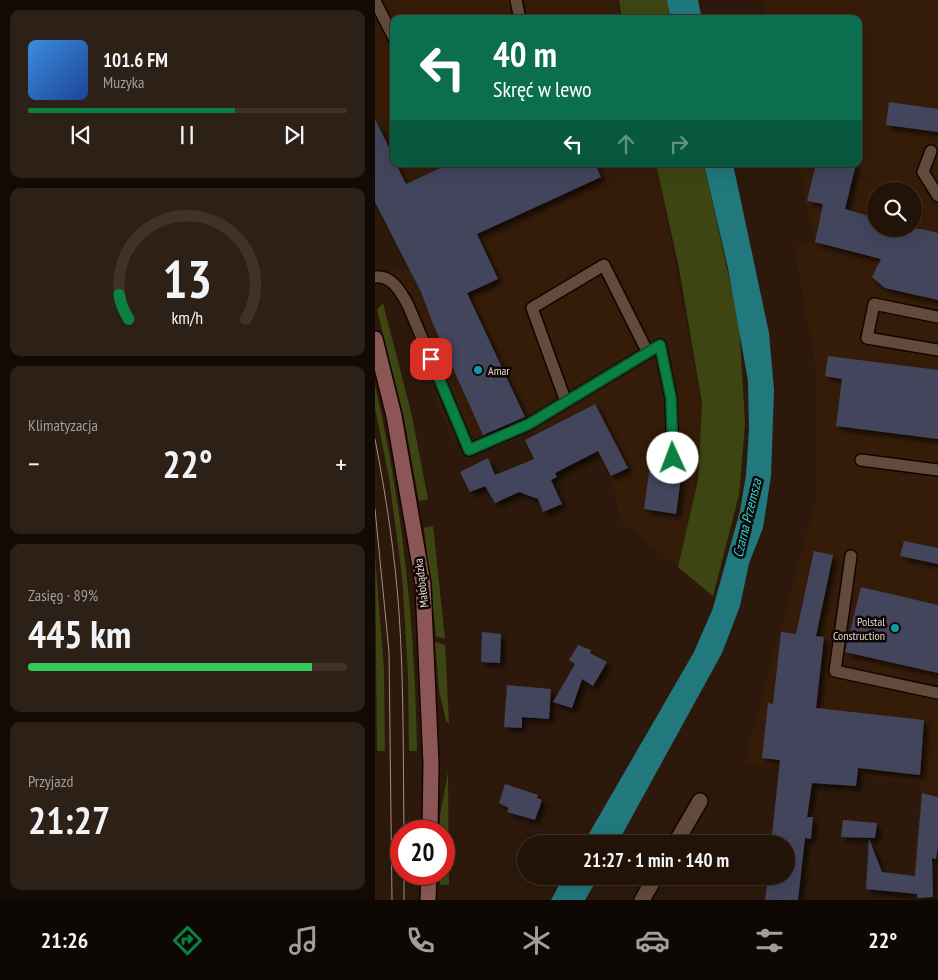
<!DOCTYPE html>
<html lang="pl">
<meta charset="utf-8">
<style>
body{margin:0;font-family:"PT Sans Narrow",sans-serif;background:#2d2016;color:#f1f3f6;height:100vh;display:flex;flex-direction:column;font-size:19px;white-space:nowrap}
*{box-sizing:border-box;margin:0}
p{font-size:16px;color:#a29e9c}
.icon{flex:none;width:28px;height:28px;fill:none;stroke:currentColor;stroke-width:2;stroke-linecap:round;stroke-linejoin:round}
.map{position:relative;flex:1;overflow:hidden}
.drawer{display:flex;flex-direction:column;gap:10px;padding:10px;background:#120a04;width:375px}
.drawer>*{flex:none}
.top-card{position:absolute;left:15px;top:15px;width:472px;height:152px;border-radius:10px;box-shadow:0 5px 20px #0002,0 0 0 1px #3e3229;background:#0b6e4f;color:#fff;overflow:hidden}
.fabs{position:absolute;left:492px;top:182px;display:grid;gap:10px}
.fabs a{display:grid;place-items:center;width:55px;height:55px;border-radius:50%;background:#211308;box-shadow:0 5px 20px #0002,0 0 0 1px #3e3229;font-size:25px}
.speed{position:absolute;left:15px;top:820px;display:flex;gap:10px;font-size:25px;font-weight:700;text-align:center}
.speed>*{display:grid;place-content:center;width:65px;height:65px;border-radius:50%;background:#211308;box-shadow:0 5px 20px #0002,0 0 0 1px #3e3229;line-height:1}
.speed .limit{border:8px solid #d22;background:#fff;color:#111}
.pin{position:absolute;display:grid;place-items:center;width:42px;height:42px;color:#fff;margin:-21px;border-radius:10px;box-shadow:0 2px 8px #0006}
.me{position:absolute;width:55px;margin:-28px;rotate:358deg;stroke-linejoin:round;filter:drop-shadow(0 0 4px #0008)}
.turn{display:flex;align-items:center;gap:18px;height:105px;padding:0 20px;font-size:22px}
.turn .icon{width:65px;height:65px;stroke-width:2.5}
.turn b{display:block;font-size:35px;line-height:42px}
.lanes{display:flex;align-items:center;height:48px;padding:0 20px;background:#0003;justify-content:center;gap:25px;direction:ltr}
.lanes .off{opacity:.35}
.big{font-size:38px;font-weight:700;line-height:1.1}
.drawer .card{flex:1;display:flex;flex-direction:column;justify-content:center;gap:8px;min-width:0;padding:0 18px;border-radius:10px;background:#2d2016}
.drawer .dial{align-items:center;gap:0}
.dial svg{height:130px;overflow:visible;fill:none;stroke:#3e3229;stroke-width:7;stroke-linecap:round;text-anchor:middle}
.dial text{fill:#f1f3f6;stroke:none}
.song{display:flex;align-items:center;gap:15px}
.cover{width:60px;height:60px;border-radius:8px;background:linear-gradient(135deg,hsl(210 70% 55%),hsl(220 70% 35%))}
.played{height:5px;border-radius:2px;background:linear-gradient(90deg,#0b8043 65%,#3e3229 65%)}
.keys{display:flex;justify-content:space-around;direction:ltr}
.heat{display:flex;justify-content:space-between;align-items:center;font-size:28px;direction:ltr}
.charge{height:8px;border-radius:4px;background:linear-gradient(90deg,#34c759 89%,#3e3229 0)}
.trip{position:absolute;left:142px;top:835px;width:278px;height:50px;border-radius:25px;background:#211308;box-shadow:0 5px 20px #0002,0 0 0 1px #3e3229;font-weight:700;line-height:50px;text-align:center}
.dock{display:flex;height:80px;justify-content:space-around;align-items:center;background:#0d0803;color:#a29e9c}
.dock .icon{width:35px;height:35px}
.dock .selected{color:#0b8043}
.dock b{font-size:22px;color:#f1f3f6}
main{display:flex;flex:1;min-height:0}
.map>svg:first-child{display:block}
.built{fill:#351c09;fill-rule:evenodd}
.green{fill:#3d4612}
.water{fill:#21797d}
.building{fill:#43445c;filter:url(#shadow)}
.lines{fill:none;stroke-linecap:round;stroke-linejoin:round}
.lane-casing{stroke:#140400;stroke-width:14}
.street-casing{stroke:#140400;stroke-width:18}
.secondary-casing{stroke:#140400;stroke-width:18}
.lane{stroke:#624b3c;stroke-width:11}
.street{stroke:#624b3c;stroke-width:15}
.secondary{stroke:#8c5656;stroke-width:15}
.tram{stroke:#9e8e83;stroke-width:1}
.route-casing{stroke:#07532c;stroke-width:12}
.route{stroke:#0b8043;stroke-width:9}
.culture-dot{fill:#0f9aa8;stroke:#0e0603;stroke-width:2}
.labels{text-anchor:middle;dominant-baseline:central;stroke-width:5;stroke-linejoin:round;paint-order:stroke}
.poi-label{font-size:12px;fill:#e5d7ce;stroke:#0e0603;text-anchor:start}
.street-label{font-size:12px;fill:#e5d7ce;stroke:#0e0603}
.water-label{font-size:14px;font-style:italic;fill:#2dd9e1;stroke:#0e0603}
</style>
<main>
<section class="drawer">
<div class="card">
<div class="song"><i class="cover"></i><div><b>101.6 FM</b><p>Muzyka</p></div></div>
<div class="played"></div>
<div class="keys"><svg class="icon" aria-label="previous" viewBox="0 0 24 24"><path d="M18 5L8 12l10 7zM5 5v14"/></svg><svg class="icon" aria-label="pause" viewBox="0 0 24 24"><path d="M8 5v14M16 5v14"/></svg><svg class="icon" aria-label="next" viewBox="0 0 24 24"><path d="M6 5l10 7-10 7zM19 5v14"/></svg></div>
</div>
<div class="card dial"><svg viewBox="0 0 100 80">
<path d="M14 69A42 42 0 1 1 86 69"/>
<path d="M14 69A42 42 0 0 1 8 54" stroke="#0b8043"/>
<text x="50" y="56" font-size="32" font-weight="700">13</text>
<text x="50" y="72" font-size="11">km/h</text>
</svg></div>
<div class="card"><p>Klimatyzacja</p>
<div class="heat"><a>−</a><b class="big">22°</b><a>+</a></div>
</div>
<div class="card"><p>Zasięg · 89%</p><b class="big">445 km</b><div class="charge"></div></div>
<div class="card"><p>Przyjazd</p><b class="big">21:27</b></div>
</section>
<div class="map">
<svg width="563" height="900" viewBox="0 0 563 900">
<defs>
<filter id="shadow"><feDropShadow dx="4.5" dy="4.5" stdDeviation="2.5" flood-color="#0009"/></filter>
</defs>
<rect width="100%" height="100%" fill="#2c190b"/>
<path class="built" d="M0,0H242L245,19H19V164H281L327,406L320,490L303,567L245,521L237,477L251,468L219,403L163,433L154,418L108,439L78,443L13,272L34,267L0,191Z
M386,0H563V900H536L546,784L369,764L442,495V375L418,241L439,244L423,164H484V19H391ZM501,191H539V229H501Z"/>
<path class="green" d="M244,0H293L297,19H247Z
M281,164H329L364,322L370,423L364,495L338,596L303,567L323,480L327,403L304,268Z
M8,303L37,416L53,499L44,501L29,418L2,310Z
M0,385C28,506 40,627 42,751H34L33,675L27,576L14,478L0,408Z
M58,526L70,639L61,636L49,528Z
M0,555L9,671L10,751H2Z
M60,642L70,645L74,723L71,721L64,690Z
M73,772L74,885H65V874H69V831H65V815Z"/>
<path class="water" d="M292,0H323L327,19H296Z
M329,164H358L394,333L399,390L396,476L388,528L374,563L365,606L347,653L242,844H208L319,652L338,608L365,511L371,475L374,430L373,381L353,268Z
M189,876H224L210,900H176Z"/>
<path class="building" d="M514,102L563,109V132L511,125Z
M0,119L19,158V164H21L31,184L74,164H220L226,177L102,234L123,279L92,293L150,417L108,435L58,324L46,292L0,202Z
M441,164H481L470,209L501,218V229H547L563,233V300L510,288L497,277L506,259L440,242L448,204L432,201Z
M453,356L563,370V439L461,426L467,379L450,376Z
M220,404L253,468L236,476L223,451L180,473L182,477L176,480L187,504L168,512L163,499L144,492L120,503L110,486L95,492L85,472L113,458L120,475L159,459L150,440Z
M276,457L291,460L298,465L308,463L301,514L269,509Z
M529,541L563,548V564L525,556Z
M439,551L458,555L441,636L449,637L441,708L549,720L545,775L483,768L481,786L437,783L432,817H438L436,839L430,838L423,900H390L393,876H411V844H396L405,760L387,758L393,703L398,704L406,632L421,634Z
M486,587L563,605V673L470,652Z
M107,632L126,634L125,663L106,662Z
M203,645L216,650L215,653L232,662L218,686L207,679L197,708L178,702L200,664L194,660Z
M132,685L176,689L174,719L147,717V728L129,727Z
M130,784L163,795L162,798L167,800L160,820L132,812L134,808L124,803Z
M547,793L563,797V846L561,859L557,858L558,897L542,898V894L491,889L494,839L507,872L540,876Z
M468,820L502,823L500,838L466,837Z"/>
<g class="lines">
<g class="lane-casing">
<path id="lane" d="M141,0L145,19
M0,1L19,38
M556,151L548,172L563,196
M0,277C17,275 26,292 33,305L94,450L154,424L285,345L296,398L298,458
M563,317L499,304L492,338L563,350
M191,402L157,308L229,265L273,353
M486,460L563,470
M476,556L460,671L563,693"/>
</g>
<g class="street-casing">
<path id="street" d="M300,844L325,801
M267,900L281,876"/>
</g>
<g class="secondary-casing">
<path id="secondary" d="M0,339L19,416L48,584L56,764L55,831
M53,900L54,874"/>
</g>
<use href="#lane" class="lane"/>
<use href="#street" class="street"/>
<use href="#secondary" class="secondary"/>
<path class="tram" d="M0,439C11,496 20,554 24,612C29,685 28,758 29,831
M0,509L14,652L17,900
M29,900V874"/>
</g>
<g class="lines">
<g class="route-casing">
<path id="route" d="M56,359L94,450L154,424L285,345L296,398L298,458"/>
</g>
<use href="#route" class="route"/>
</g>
<g class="culture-dot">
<circle cx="103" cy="370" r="5"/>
<circle cx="520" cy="628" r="5"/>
</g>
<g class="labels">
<g class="poi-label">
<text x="113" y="370">Amar</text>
<text x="510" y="621" text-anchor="end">Polstal<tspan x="510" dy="14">Construction</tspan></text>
</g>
<g class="street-label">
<text transform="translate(46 583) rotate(-97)">Małobądzka</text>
</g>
<g class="water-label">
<text transform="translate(372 518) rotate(-76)">Czarna Przemsza</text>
</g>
</g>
</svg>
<div class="fabs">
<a><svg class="icon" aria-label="search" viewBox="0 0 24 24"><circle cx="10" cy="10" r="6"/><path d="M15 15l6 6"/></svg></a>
</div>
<div class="speed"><div class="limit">20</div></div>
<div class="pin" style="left:56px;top:359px;background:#d93025"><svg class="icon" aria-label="arrive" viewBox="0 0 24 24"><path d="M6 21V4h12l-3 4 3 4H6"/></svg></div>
<svg class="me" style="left:298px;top:458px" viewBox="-20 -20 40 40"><circle r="19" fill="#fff"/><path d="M0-13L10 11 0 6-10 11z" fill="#0b8043"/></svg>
<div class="trip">21:27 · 1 min · 140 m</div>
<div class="top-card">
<div class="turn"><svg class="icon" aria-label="left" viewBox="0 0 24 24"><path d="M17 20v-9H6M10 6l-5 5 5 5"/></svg><div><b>40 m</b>Skręć w lewo</div></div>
<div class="lanes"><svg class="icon" aria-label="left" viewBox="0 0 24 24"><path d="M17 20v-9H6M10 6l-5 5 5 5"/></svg><svg class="icon off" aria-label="ahead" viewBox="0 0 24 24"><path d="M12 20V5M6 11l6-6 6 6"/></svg><svg class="icon off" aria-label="right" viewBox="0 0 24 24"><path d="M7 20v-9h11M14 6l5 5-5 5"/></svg></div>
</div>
</div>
</main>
<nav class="dock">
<b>21:26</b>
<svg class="icon selected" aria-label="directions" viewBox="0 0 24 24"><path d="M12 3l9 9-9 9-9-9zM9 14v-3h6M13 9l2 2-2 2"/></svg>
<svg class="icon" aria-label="music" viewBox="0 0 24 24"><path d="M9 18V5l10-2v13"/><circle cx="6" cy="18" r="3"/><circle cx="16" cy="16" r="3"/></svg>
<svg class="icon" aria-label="phone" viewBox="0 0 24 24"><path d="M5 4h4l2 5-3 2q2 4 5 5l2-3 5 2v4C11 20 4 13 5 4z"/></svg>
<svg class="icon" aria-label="climate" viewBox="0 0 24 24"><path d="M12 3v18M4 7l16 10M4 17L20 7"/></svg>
<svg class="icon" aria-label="car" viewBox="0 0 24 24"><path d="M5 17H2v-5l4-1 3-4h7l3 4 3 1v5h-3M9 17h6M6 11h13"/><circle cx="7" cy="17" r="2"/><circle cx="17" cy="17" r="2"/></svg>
<svg class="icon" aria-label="filters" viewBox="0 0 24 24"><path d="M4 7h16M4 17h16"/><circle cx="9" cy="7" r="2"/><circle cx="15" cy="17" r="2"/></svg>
<b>22°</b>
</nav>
